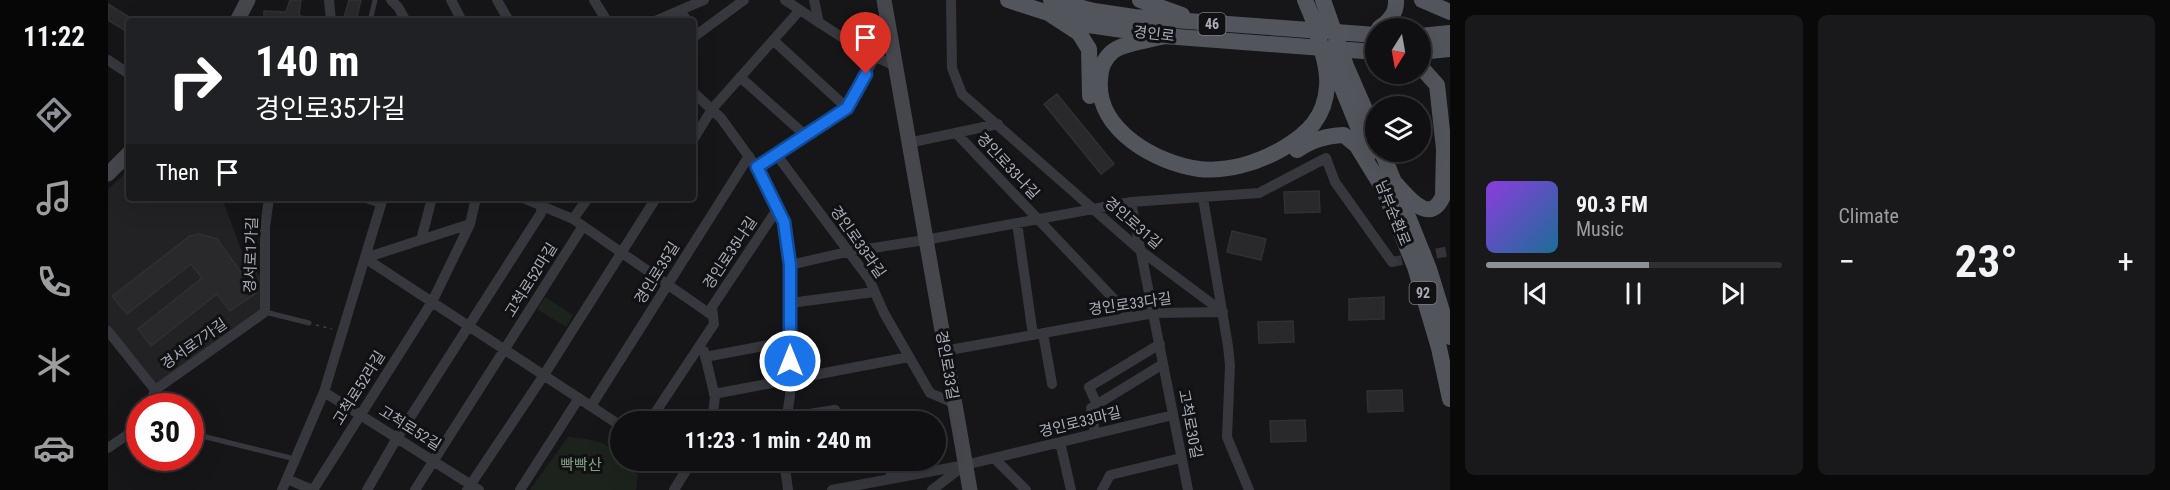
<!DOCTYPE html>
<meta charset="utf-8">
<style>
body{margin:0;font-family:"Roboto Condensed","Noto Sans KR",sans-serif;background:#19191b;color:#f1f3f6;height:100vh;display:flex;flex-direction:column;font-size:22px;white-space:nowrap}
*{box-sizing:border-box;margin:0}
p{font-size:20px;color:#9c9d9f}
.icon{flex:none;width:33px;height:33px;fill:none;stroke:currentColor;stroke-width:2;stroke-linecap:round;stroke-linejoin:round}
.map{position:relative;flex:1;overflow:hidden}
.details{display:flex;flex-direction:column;gap:15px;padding:15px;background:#09090a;width:720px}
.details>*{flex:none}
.hud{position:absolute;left:18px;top:18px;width:570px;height:183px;border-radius:6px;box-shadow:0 6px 24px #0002,0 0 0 2px #303032;background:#202124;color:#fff;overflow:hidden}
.needle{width:39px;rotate:191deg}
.tools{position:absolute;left:1257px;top:18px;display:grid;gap:12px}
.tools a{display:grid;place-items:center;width:66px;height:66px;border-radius:50%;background:#101012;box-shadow:0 6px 24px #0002,0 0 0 2px #303032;font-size:30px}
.speed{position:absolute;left:18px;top:393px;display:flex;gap:12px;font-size:30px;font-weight:700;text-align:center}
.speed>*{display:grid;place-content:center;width:78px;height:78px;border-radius:50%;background:#101012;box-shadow:0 6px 24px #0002,0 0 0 2px #303032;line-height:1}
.speed .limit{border:9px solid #d22;background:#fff;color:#111}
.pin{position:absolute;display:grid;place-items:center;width:51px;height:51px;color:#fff;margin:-62px -26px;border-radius:50% 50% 50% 0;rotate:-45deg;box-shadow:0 0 6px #0007}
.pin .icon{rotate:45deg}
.me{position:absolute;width:66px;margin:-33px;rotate:0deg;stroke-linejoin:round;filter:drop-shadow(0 0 4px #0008)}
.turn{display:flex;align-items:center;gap:21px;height:126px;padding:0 30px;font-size:27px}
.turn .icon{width:78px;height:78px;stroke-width:2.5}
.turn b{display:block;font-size:42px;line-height:51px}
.then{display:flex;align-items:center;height:57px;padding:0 30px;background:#0003;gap:12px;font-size:22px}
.big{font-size:45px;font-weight:700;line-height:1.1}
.details .tile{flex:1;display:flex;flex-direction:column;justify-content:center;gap:9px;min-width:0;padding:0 21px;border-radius:9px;background:#19191b}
.song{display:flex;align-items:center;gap:18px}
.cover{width:72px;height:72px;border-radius:9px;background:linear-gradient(135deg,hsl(270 70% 55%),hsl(200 70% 35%))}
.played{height:6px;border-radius:3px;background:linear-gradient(90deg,#8c9099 55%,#303032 55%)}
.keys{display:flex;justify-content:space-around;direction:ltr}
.heat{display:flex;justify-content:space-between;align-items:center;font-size:33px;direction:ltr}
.details .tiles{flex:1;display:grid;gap:15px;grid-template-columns:repeat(2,1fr)}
.trip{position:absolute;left:502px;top:411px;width:336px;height:60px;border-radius:30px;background:#101012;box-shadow:0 6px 24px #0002,0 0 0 2px #303032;font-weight:700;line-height:60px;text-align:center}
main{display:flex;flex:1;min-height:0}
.dock{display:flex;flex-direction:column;width:108px;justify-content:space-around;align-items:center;background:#060607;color:#9c9d9f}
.dock .icon{width:42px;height:42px}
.dock .active{color:#8c9099}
.dock b{font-size:27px;color:#f1f3f6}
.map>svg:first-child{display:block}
.built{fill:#222225}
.green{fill:#1c231d}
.building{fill:#29292c;stroke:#303034;stroke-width:1.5}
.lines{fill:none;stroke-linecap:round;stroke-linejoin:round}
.street-tunnel{stroke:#333438;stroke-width:10;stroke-dasharray:10 5;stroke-linecap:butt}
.path{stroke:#3d3f44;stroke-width:1.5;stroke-dasharray:3 4.5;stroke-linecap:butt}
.lane{stroke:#37383d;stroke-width:5}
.street{stroke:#37383d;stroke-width:10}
.secondary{stroke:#45474d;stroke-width:15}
.primary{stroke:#53555c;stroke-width:16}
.route-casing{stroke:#114b97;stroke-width:15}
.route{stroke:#1a73e8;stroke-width:10}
.labels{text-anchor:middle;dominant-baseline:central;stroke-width:6;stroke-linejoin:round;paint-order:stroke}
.shield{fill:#111113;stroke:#7b7e86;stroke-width:1.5}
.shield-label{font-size:14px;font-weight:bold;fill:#a8adb8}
.street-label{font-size:15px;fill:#a8adb8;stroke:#111113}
.park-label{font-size:15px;fill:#7fa381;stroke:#111113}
</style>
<main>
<nav class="dock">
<b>11:22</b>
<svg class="icon active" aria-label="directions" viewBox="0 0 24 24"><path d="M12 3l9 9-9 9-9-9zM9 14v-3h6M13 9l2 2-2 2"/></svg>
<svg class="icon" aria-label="music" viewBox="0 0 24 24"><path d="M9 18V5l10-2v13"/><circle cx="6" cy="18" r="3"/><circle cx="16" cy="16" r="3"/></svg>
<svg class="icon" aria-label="phone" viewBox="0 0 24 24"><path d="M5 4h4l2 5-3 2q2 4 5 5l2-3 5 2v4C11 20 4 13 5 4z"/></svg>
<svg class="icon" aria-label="climate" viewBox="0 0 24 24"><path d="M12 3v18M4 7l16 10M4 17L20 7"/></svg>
<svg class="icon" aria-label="car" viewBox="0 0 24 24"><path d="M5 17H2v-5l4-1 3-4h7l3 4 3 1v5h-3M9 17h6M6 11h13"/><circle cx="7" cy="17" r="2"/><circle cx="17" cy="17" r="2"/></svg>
</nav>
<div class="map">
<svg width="1342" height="490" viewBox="0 0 1342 490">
<rect width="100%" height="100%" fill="#161618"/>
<path class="built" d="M21,170V198H114L134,252L157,283V312L47,390L0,331V189Z"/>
<path class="green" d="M437,297L465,315L458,327L429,309Z
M460,437C484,440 495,439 513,457V460L516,461L530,475L528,490H422Z"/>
<path class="building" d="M182,0H193L191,15L203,21H156V11L178,12Z
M241,0H253L248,21H235Z
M0,4L21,17V33L0,20Z
M949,94L1006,164L993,174L936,104Z
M1211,191L1212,212L1177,213L1176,192Z
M1124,231L1158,239L1153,260L1119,252Z
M91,234L109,239L148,293L122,311L109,294L43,346L30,329L94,278L83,264L19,314L4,296L82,236Z
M1276,297V319L1241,320V299Z
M1185,321L1186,342L1151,343L1150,322Z
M1294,390L1295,411L1260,412L1259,391Z
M1197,420L1198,441L1163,442L1162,421Z"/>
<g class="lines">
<path class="street-tunnel" d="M1284,262L1342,251"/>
<path class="path" d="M208,325L224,329"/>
<path class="lane" d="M262,21L267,0
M157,312L201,323
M82,433L187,459"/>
<path class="street" d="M221,0L223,21
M283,0L290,7L298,21
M343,0L354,21
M389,0L401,21
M486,0L499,21
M677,0C713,24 748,48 787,66
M706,0L711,23
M843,0L844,68L854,94L1033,251L1115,312
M572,10L579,21
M547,21L596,0
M585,32L587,36L636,0
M665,40L739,108
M0,60L21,74
M632,77L697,135
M585,92L613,118L652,172L676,222L682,265V396L678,422
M848,133L1023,317
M585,140L604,109L692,10
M800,143L890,124
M668,154L761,279L776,313L822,393L846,403
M649,167L739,108L767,57
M258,198L273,203
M415,198L465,219L605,316
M1095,198L1120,346L1122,365L1119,437L1141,490
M1023,202L1080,490
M465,219L480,198
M909,223L925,335
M313,240L324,198
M257,258L513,426
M257,258L362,224
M682,265L739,252L817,240L1023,202L1151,193L1218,158L1227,182L1284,262
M682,303L766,292
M0,331L47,390
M935,333L944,384
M596,351L607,397L604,422
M836,351L1046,313L1115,312
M597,357L682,341
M216,392L371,490
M606,394L801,357
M989,405L981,387L1052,344
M42,406L47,390L157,312V227L161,198
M483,406L641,156
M541,422L606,324L604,307L670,208
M649,422L727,410L737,422
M987,433L983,408L1055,364
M952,442L963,490
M0,448L32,426
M886,458L918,490
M566,460L579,469L566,490
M676,460L680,490
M772,460L788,478
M599,466H609L644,460
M179,479L205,490L324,302L362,224L368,198
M174,490L216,392L275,198
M259,490L289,438L433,213L434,198
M307,490L475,226
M359,490L436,375L548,198
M412,490L471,398
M724,490L857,465L1065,415
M824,490L854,467
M994,490L1002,475L1073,458"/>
<path class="secondary" d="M776,0L862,490
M129,21L140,0
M0,174L21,153"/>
<path class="primary" d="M900,0L974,24L1056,36L1268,52
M943,0L986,11L1026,17L1268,35
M1032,0L1074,15
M1197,0L1209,29
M1215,0L1238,66L1268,135
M1314,0L1342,12
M942,14L971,33L981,49L982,96
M1271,28C1281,22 1289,12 1288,0
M1056,36C1043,40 1014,43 1004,52C996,59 992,69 992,80C988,130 1048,163 1091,169C1119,172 1149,163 1174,149C1200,134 1217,117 1219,86C1221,68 1210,38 1205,20
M1312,36L1342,33
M1312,52L1342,49
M1222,58L1261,154
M1189,150C1204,140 1217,136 1236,135L1249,146L1276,190
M1274,152L1321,269L1342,337
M1272,181L1307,267L1331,348L1342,399
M1288,184C1301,198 1322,226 1335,196L1336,149L1329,85L1312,66"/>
</g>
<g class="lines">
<g class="route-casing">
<path id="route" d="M682,361V265L676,222L649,167L739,108L758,74"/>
</g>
<use href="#route" class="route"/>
</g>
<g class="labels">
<g class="shield">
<rect x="1090.5" y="13" width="27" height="22" rx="4.5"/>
<rect x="1301.5" y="282" width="27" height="22" rx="4.5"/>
</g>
<g class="shield-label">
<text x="1104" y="24">46</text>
<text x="1315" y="293">92</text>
</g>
<g class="street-label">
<text transform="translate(1046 34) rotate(7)">경인로</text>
<text transform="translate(900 166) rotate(47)">경인로33나길</text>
<text transform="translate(1285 213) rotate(68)">남부순환로</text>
<text transform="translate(1025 223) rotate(41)">경인로31길</text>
<text transform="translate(750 242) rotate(55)">경인로33라길</text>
<text transform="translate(622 253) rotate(-56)">경인로35나길</text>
<text transform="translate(143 255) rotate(-88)">경서로1가길</text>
<text transform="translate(549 273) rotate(-58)">경인로35길</text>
<text transform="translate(423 280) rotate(-58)">고척로52마길</text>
<text transform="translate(1022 304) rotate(-8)">경인로33다길</text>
<text transform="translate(86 344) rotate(-35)">경서로7가길</text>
<text transform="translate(839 365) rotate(80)">경인로33길</text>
<text transform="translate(251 388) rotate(-58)">고척로52라길</text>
<text transform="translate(972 422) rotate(-14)">경인로33마길</text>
<text transform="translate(1082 424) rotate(79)">고척로30길</text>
<text transform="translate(302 428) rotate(32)">고척로52길</text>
</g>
<g class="park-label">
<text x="473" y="465">빡빡산</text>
</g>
</g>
</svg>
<div class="tools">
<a><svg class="needle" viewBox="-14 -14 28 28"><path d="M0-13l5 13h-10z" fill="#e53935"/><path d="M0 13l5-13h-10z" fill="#9c9d9f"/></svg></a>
<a><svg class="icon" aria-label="layers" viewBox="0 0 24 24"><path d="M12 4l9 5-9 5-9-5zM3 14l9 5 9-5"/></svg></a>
</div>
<div class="speed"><div class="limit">30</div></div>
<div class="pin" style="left:758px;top:74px;background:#d93025"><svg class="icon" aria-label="arrive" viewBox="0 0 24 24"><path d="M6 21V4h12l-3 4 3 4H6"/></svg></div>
<svg class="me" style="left:682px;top:361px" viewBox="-20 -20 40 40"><circle r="17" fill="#1a73e8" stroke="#fff" stroke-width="3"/><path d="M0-11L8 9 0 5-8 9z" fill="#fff"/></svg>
<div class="trip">11:23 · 1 min · 240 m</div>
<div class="hud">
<div class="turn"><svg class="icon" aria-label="right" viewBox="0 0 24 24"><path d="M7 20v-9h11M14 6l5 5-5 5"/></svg><div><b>140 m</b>경인로35가길</div></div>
<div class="then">Then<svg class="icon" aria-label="arrive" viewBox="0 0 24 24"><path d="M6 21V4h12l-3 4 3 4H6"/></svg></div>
</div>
</div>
<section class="details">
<div class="tiles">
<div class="tile">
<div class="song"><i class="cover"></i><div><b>90.3 FM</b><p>Music</p></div></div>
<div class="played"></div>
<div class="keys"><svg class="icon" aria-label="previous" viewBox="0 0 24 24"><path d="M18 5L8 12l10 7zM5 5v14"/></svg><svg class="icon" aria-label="pause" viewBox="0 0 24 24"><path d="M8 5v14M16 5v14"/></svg><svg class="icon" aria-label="next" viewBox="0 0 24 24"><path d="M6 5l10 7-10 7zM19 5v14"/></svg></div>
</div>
<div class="tile"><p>Climate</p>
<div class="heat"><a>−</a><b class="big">23°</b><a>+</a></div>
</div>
</div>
</section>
</main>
